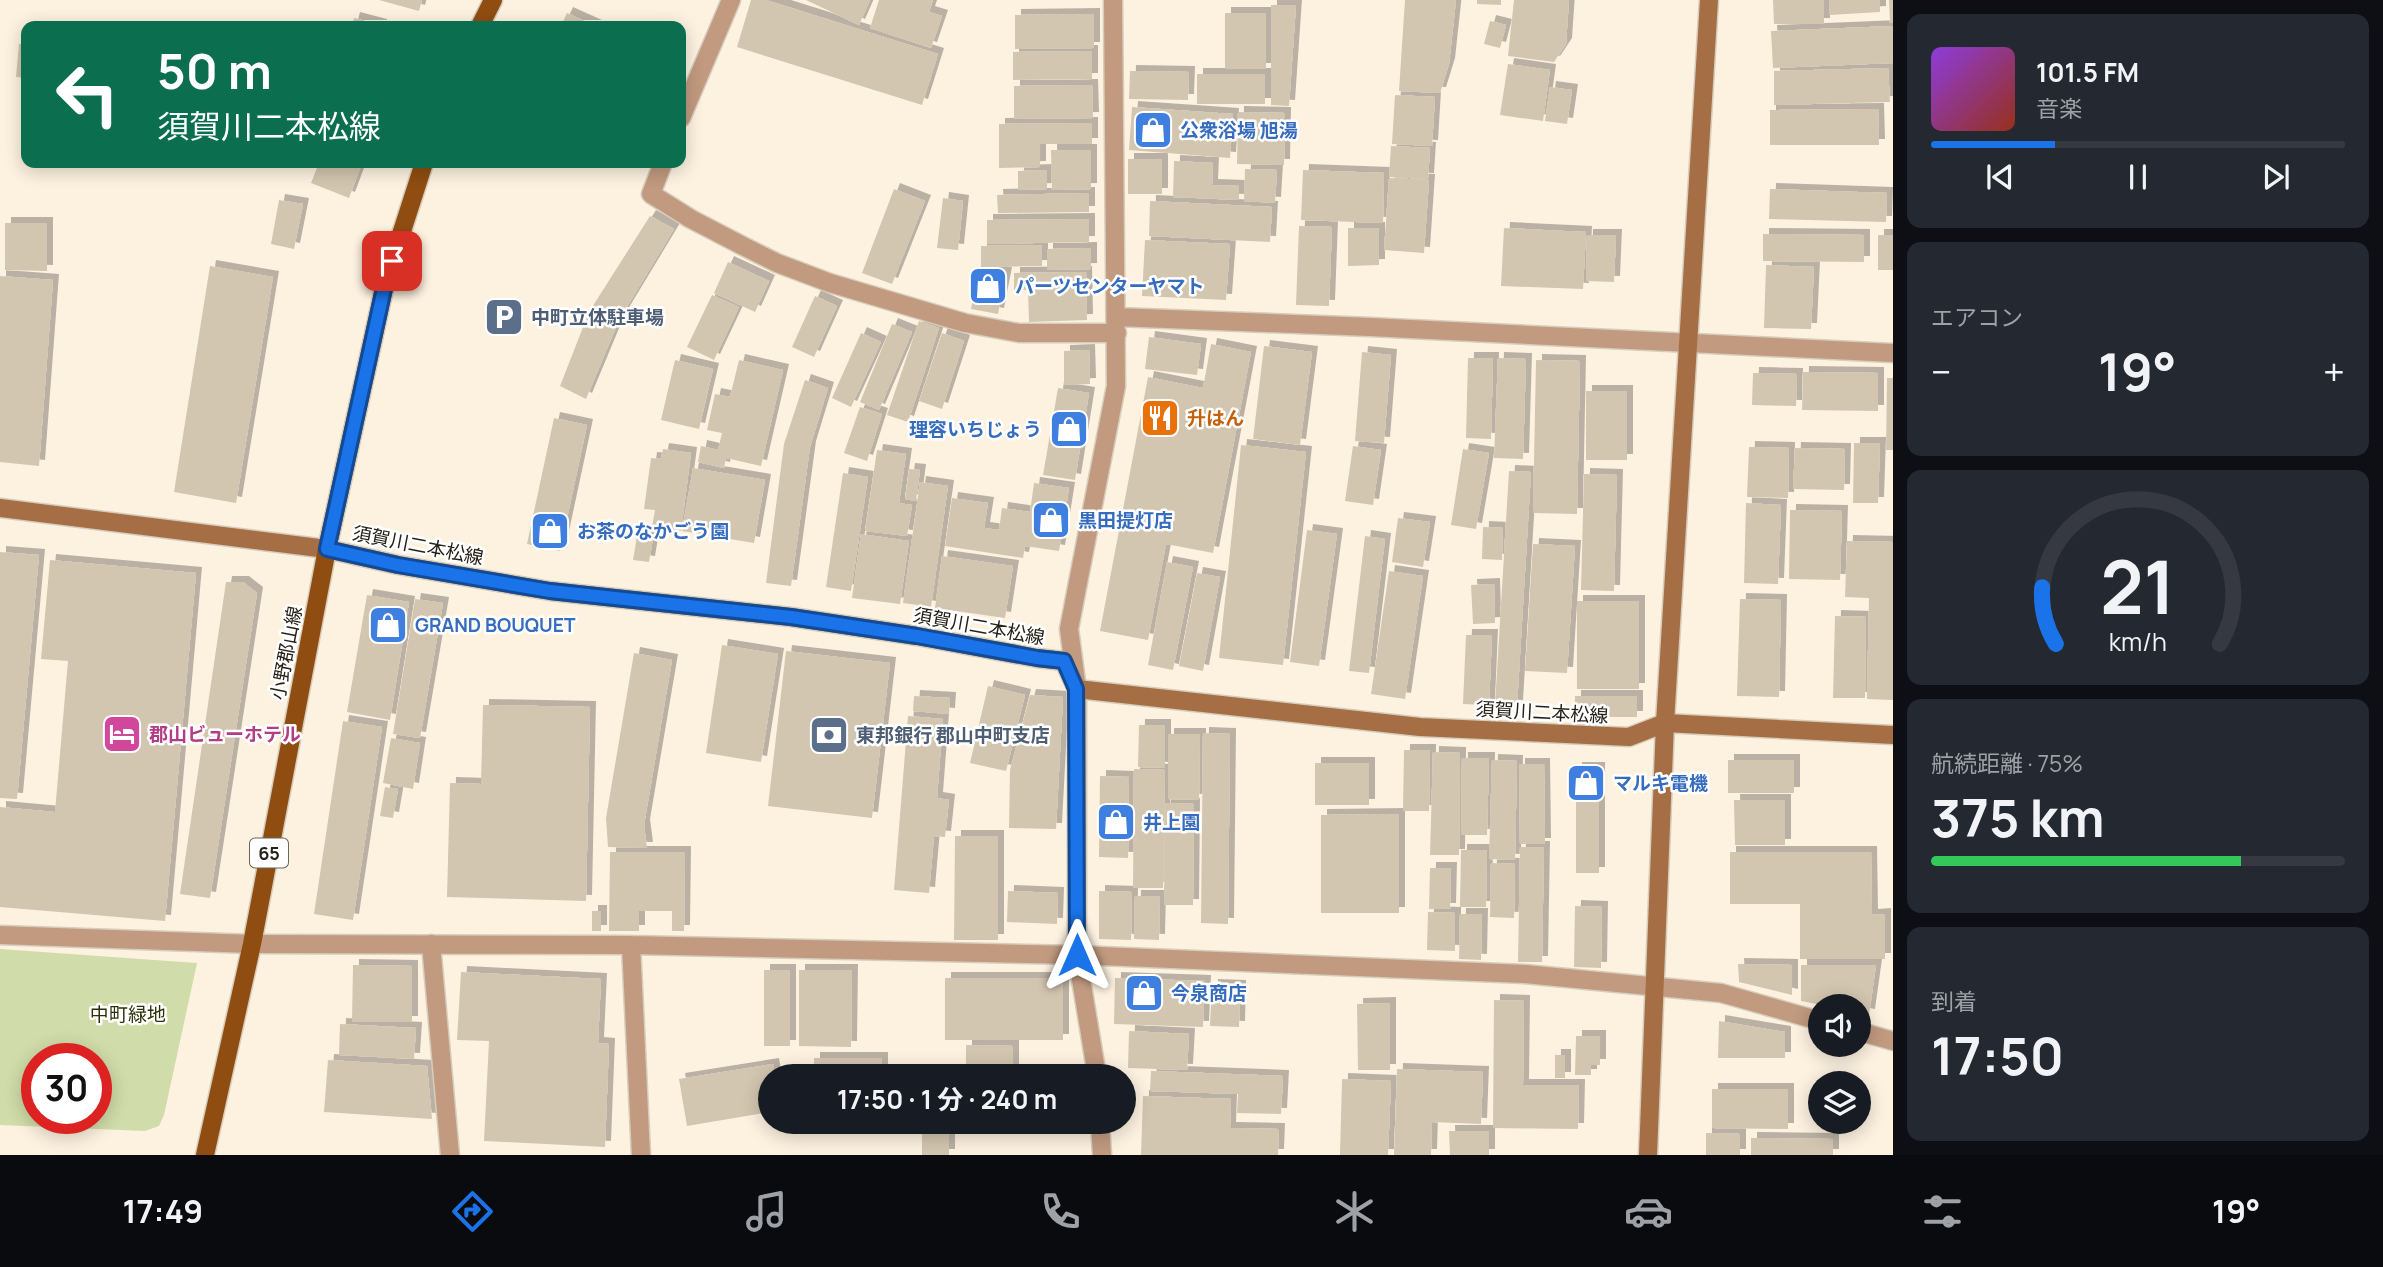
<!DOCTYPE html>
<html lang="ja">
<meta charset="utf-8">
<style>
body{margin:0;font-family:Manrope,"Noto Sans JP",sans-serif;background:#242831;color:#f1f3f6;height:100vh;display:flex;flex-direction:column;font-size:26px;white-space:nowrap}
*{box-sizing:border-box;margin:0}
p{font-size:23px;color:#9ea1a6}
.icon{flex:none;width:38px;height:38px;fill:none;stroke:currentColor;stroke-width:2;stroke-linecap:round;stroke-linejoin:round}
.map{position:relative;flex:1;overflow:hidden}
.panel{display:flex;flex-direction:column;gap:14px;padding:14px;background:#0d0f14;width:490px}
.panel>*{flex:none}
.hud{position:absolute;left:21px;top:21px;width:665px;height:147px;border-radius:14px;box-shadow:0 4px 18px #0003;background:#0b6e4f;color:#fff;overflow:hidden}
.controls{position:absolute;left:1808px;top:994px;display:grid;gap:14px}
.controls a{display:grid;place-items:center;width:63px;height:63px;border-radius:50%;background:#171b24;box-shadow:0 4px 18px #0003;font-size:35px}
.speed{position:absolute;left:21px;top:1043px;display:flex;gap:14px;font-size:35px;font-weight:700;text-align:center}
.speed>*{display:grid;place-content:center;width:91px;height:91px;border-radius:50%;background:#171b24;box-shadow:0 4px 18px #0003;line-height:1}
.speed .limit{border:10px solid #d22;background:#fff;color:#111}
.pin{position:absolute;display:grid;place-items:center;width:60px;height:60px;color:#fff;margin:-30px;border-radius:14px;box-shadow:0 4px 10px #0006}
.me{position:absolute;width:77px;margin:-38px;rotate:0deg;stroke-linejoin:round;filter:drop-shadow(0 0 5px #0008)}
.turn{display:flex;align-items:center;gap:24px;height:147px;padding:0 21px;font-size:32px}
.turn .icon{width:91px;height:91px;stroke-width:2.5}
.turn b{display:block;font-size:49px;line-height:60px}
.big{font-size:52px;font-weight:700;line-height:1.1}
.panel .tile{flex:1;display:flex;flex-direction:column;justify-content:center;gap:10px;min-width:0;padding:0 24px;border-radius:14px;background:#242831}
.panel .dial{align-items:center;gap:0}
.dial svg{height:182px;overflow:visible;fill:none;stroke:#363941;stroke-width:7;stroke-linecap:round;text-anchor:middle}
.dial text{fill:#f1f3f6;stroke:none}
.song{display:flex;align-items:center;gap:21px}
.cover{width:84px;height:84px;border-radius:10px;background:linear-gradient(135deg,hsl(270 70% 55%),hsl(10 70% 35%))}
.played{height:7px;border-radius:4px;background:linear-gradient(90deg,#1a73e8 30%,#363941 30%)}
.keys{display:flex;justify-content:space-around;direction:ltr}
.heat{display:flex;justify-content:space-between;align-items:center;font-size:38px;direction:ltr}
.charge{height:10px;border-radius:5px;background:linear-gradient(90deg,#34c759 75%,#363941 0)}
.trip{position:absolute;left:758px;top:1064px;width:378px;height:70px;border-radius:35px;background:#171b24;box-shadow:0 4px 18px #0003;font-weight:700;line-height:70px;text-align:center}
.tab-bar{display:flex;height:112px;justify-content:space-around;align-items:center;background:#090b0e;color:#9ea1a6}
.tab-bar .icon{width:49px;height:49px}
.tab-bar .selected{color:#1a73e8}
.tab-bar b{font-size:32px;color:#f1f3f6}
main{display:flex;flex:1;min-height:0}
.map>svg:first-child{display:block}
.green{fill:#d0dca9;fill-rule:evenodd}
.building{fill:#d3c6b0;filter:url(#shadow)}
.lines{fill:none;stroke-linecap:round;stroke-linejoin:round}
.street-casing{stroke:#d6cdbc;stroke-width:21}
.secondary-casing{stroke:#d6cdbc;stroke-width:21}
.primary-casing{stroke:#d6cdbc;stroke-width:21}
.street{stroke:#c19a7f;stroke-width:18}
.secondary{stroke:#a66e45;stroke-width:18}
.primary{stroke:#904d11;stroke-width:18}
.route-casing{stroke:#114b97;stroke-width:18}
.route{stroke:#1a73e8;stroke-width:12}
.labels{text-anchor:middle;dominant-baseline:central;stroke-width:5;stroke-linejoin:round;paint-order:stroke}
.shield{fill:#fff;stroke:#68645e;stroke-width:2}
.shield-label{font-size:18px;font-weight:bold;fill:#272219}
.shop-label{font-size:19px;font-weight:bold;fill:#366cbe;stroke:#fff;text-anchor:start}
.service-label{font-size:19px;font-weight:bold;fill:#4e5e75;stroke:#fff;text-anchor:start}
.food-label{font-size:19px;font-weight:bold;fill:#c56008;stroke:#fff;text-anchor:start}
.street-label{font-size:19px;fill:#272219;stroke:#fff}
.hotel-label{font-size:19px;font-weight:bold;fill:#b23c85;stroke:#fff;text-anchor:start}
.park-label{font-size:19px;fill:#2c3208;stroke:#fff}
</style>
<main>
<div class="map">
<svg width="1893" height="1155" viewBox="0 0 1893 1155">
<defs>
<filter id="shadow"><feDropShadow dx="6" dy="-6" stdDeviation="0" flood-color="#0004"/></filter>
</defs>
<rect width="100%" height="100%" fill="#fdf2e0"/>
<path class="green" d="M0,949L197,963L164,1115L159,1126L145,1131L0,1125ZM37,1059H96V1118H37Z"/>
<path class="building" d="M379,0H422L419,11Z
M751,0H766L938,54L922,105L737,47Z
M806,0H870L859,25Z
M879,0H933L929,12L942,16L931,48L870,28Z
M1405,0H1456L1449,64L1440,93L1399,91Z
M1477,0H1501V5L1477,4Z
M1514,0H1569L1566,44L1554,62L1508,56Z
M1773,0H1824V24H1774Z
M1829,0H1880V12L1830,15Z
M1889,0H1893V23H1890Z
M1271,5H1296L1289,106L1271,105Z
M567,13L596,26H561Z
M1225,13H1266V69H1225Z
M1094,14V48L1015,49V15Z
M354,18L381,25V26H352Z
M1490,21L1506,25L1500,48L1484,44Z
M1893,26V63L1773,68L1771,31Z
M19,44H26V78L16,77Z
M1092,51V79L1013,80V52Z
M1508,64L1550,70L1543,121L1500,115Z
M1888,68L1890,102L1774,105V71Z
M1130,71L1189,72L1188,100L1129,99Z
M1197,74H1265V104H1197Z
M1092,85L1093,118L1014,119V86Z
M1550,87L1572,90L1567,124L1545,121Z
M1395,95L1435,97L1432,146L1392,144Z
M1132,107L1233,114L1230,158L1129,150Z
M1878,109L1879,145H1770V110Z
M1238,112L1285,113L1284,165L1237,164Z
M1092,123V144H1040V167L999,168V124Z
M1391,146L1430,148L1428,179L1389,177Z
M1051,150H1091V189L1052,190Z
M1128,159H1162V194H1128Z
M1174,161L1213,163L1212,185L1239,186V200L1173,197Z
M319,163H362L349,198L311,183Z
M1245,169L1277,170L1275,203L1244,201Z
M1047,170V189L1018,190V171Z
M1303,170L1384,173L1383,223L1301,220Z
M1389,178L1429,180L1424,253L1384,250Z
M894,189L925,201L892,284L862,273Z
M1770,189L1887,193L1886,222L1769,219Z
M1089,193V212L998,213L997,195Z
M943,198L963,201L958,250L937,248Z
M279,200L303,204L294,249L271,244Z
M1150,201L1272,207L1270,242L1149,236Z
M650,216L674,229L619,320L586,399L560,386L589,312Z
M1089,219V242L987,244V220Z
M5,223H47V271L5,270Z
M1299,226L1332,227L1329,306L1296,305Z
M1348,228H1379V265L1348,266Z
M1504,228L1586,232L1583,289L1501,286Z
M1763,234L1864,235V262L1763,261Z
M1587,235H1616L1614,282L1586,281Z
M1878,235H1893V270H1878Z
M1145,240L1230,244L1226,300L1142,296Z
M1042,245V266L981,267V246Z
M1091,248V269L1047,270V249Z
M728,262L769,281L755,312L714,293Z
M1766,265L1814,267L1811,329L1764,328Z
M210,266L273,277L236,503L174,492Z
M979,267L1006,273L998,314L971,309Z
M1086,272L1087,320L1029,322L1028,290H1014V273Z
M0,276L53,280L39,466L0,462Z
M712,295L739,307L714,360L687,347Z
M815,296L837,306L814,357L792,347Z
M919,321L939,328L908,422L887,415Z
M892,324L912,332L879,410L860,402Z
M861,333L881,342L851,407L832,398Z
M942,333L964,341L942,409L919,401Z
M1149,337L1201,344L1197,375L1145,369Z
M1211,344L1251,352L1213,553L1166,544L1148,640L1100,631L1148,377L1203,388Z
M1264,346L1312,352L1300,445L1253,439Z
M1089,350L1090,384L1064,385V351Z
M1362,352L1391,355L1384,443L1355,441Z
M1468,358H1493L1491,439L1466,438Z
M1498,358L1526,359L1523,459L1494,458Z
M675,360L713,369L699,429L661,420Z
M739,360L783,370L761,466L726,458L724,468L698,462L701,446L718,450L722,433L707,430L715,394L730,397Z
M1536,360L1580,361L1577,514L1533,513Z
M1803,372L1878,373V411L1802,410Z
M1753,373L1797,374L1796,406L1752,405Z
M1887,378H1893V450H1886Z
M805,380L828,388L810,447L791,586L766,583L784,444Z
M1058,388L1089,393L1075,480L1043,475Z
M1586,391H1627V460H1586Z
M860,407L882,414L867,461L844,453Z
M554,418L587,425L560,551L527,544Z
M1854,443H1880L1878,503H1853Z
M1241,445L1306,452L1283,665L1219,658Z
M1353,446L1381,450L1373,505L1345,501Z
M1749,447L1789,448L1788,498L1747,497Z
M1795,448L1845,449L1844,490L1793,489Z
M663,449L691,453L681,531L652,527L655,510L644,509L651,458L661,459Z
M1463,449L1489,453L1476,529L1451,525Z
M877,450L906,454L899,503L912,505L907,536L865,531Z
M693,468L765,480L754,543L682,531Z
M909,469L920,470L916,501L905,499Z
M1509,471L1531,472L1517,706L1495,705Z
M843,473L868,477L851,591L826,587Z
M1584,474L1617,475L1614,591L1581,590Z
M920,482L948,486L931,607L903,603Z
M1034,483L1069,488L1059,551L1025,546L1023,558L945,546L952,498L988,503L984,528L999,530L1002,508L1030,512Z
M1746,503L1781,505L1778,584L1744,583Z
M1790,510L1842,511L1840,580L1789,579Z
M1398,518L1430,522L1423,567L1392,562Z
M1483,527L1503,528L1502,560L1482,559Z
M1307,530L1337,534L1319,666L1290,662Z
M861,534L909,541L900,604L852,598Z
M637,536L653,538L649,562L633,560Z
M1365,536L1385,539L1369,673L1349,671Z
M1847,541L1893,542V700L1867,699L1869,598L1845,597Z
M1533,544L1575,546L1567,673L1525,671Z
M0,552L39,555L17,799L0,798Z
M942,556L1013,566L1005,618L935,608Z
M50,560L196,573L165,921L0,907V807L55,812L68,661L41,659Z
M1167,562L1193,567L1173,670L1148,665Z
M1389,571L1423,576L1405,699L1371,694Z
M1197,573L1220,577L1203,671L1179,666Z
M226,582H243L257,593L210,898L180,894Z
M1494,584L1495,623L1473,624L1471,585Z
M367,595L409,602L390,720L347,712Z
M415,599L443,603L420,738L393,734Z
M1740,599L1781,600L1779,697L1737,696Z
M1577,601H1639V689H1577Z
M1835,616L1866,617L1865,698H1833Z
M1466,635H1492L1489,705L1463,704Z
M722,645L778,654L761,762L706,753Z
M786,651L890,663L872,818L768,806Z
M634,653L672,660L644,825L647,848L608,847L606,818Z
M988,686L1025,695L1006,771L970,763Z
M1030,695L1063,697L1056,829L1009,828L1010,770Z
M914,696L950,698L949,714L913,711Z
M1575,696H1637V717H1575Z
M483,705L590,707L586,901L447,897L450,783L481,784Z
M908,716L943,719L937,798L949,800L945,837L934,836L929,893L894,890Z
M343,721L382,727L353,920L314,914Z
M1139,725H1165V768L1138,767Z
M1203,733L1230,734L1228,924L1201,923Z
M1168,734H1200L1199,800L1168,799Z
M391,738L420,743L413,789L383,783Z
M1404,750H1430L1429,811H1403Z
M1433,752L1460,753L1459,855H1430Z
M1462,758H1489L1487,835H1461Z
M1492,760L1517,761L1515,860L1489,859Z
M1728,760H1794V793H1728Z
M1315,763H1369V805H1315Z
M1519,764H1544L1545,844H1520Z
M1576,768H1599V873H1576Z
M1134,769L1165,770L1163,888H1133Z
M1100,776L1129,777L1128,858L1099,857Z
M385,787L398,789L393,818L380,816Z
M1734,800H1785V845H1735Z
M1165,803L1194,804L1193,905H1164Z
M1399,814V913H1321V815Z
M955,836H998V940H954Z
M1520,847H1544L1542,962H1518Z
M1461,850H1487L1486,907H1460Z
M610,852H685L684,931H672V911H639V931H609Z
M1730,852H1871L1872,915L1885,914V959H1800V904H1730Z
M1491,863L1515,864L1514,918L1490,917Z
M1430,868H1451L1450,909H1429Z
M1008,891L1058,893L1057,924L1007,922Z
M1099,891L1132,892L1131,940L1099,939Z
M1135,896H1160L1159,940L1134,939Z
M1575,906L1602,907L1601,968L1574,967Z
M592,911H601V931H592Z
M1428,912L1455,913V951L1427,950Z
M1460,914H1482L1481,960L1459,959Z
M1738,964L1792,965V995L1739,982Z
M353,965L412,966V1022H352Z
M1801,965H1876L1869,1015L1858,1013V1006H1827L1801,1001Z
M764,970H790V1046H764Z
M799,970H852L851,1047L799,1046Z
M461,972L601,979L598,1043L609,1044L605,1147L484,1141L489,1041L457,1040Z
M945,978H1063V1040H945Z
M1115,978L1205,981L1203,1027L1114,1024Z
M1212,985L1240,986L1239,1027L1210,1026Z
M1494,1000L1524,1001L1523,1085H1579L1578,1129L1493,1128Z
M1390,1003V1070H1358L1357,1004Z
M1719,1021L1785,1032V1058H1718Z
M340,1024L416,1028L414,1059L339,1055Z
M1129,1031L1189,1034L1187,1070L1128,1068Z
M1576,1036H1600V1065H1591V1075H1575Z
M966,1045L1013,1046V1076H966Z
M1555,1055H1565V1078H1555Z
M814,1058H882V1076H814Z
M328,1060L427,1066L432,1119L324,1112Z
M773,1064L775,1076H770V1112L687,1126L679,1079Z
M1397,1069L1483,1072L1481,1124L1432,1122L1431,1155H1394Z
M1151,1071L1283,1076L1281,1114L1237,1113L1238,1094L1150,1091Z
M1342,1079L1391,1081L1388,1155H1340Z
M1712,1089H1788V1129L1712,1128Z
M1143,1096L1231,1099L1230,1128L1279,1129L1278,1155H1141Z
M922,1122H949V1155H922Z
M1449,1131H1489V1155H1450Z
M1706,1133L1740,1134V1155H1706Z
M1751,1138L1833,1139V1155H1751Z"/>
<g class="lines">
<g class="street-casing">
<path id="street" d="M681,118L731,0
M663,163L651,194L691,219L743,246L777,263L830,283L965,323L1019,333H1117
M1117,317L1370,327L1893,353
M0,935L252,944L631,945L1077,955L1525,974L1721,993L1820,1021
M431,944L450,1155
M631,945L641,1155
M1858,1031L1893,1041
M1097,1076L1077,955V689L1069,629L1116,386L1113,0
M1100,1122L1102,1155"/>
</g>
<g class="secondary-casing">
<path id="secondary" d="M0,508L327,549L398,565L550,591L791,617L917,636L1037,658L1064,661L1077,689L1420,727L1629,737L1665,723L1893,735
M1648,1155L1665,723L1709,0"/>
</g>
<g class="primary-casing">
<path id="primary" d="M480,26L493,0
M205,1155L252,944L327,549L385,284L424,163"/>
</g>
<use href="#street" class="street"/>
<use href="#secondary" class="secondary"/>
<use href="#primary" class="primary"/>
</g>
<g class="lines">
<g class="route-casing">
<path id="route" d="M392,261L385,284L327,549L398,565L550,591L791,617L917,636L1037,658L1064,661L1076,689L1077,955"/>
</g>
<use href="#route" class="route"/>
</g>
<defs>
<g id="shop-square" transform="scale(2.0125)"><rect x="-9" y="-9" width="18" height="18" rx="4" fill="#3f7fe0" stroke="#fff"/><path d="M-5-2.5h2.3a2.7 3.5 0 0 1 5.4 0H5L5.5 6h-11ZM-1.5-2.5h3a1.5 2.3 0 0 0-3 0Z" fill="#fff"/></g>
<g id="parking-square" transform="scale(2.0125)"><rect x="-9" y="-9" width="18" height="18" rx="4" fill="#5c6f8a" stroke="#fff"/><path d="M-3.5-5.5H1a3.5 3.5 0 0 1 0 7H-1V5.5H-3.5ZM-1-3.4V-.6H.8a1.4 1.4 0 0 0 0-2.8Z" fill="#fff"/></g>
<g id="restaurant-square" transform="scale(2.0125)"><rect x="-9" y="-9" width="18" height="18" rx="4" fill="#e8710a" stroke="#fff"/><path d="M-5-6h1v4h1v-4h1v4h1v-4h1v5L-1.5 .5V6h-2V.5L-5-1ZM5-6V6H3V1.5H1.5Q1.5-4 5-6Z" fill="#fff"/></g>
<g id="hotel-square" transform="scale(2.0125)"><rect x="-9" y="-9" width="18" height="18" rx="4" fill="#d1479c" stroke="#fff"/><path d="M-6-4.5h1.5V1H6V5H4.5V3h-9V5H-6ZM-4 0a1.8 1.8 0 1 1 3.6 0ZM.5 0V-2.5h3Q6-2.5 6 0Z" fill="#fff"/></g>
<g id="bank-square" transform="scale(2.0125)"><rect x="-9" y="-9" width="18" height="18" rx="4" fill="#5c6f8a" stroke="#fff"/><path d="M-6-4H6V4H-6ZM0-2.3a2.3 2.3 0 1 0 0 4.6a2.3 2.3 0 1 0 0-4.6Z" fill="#fff"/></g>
</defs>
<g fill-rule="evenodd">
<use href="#shop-square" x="1153" y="130"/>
<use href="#shop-square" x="988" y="286"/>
<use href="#parking-square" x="504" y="317"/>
<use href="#restaurant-square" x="1160" y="418"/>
<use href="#shop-square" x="1069" y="429"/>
<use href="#shop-square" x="1051" y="520"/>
<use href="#shop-square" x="550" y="531"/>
<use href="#shop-square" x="388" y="625"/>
<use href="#hotel-square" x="122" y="734"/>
<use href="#bank-square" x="829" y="735"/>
<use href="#shop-square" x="1586" y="783"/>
<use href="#shop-square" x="1116" y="822"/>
<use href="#shop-square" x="1144" y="993"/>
</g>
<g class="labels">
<rect class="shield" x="250" y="838.5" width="38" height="29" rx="5"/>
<g class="shield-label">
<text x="269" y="853">65</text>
</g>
<g class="shop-label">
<text x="1180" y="130">公衆浴場 旭湯</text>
<text x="1015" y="286">パーツセンターヤマト</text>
<text x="1042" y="429" text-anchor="end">理容いちじょう</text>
<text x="1078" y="520">黒田提灯店</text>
<text x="577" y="531">お茶のなかごう園</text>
<text x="415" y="625">GRAND BOUQUET</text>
<text x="1613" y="783">マルキ電機</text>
<text x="1143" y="822">井上園</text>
<text x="1171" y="993">今泉商店</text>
</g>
<g class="service-label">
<text x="531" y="317">中町立体駐車場</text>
<text x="856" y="735">東邦銀行 郡山中町支店</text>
</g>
<g class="food-label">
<text x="1187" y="418">升はん</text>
</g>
<g class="street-label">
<text transform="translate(418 545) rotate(11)">須賀川二本松線</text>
<text transform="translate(979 626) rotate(10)">須賀川二本松線</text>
<text transform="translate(286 653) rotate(-79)">小野郡山線</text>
<text transform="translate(1542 712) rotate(3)">須賀川二本松線</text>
</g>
<g class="hotel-label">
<text x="149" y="734">郡山ビューホテル</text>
</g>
<g class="park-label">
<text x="128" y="1014">中町緑地</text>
</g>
</g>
</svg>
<div class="controls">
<a><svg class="icon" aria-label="sound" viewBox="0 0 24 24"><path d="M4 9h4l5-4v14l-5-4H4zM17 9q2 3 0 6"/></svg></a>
<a><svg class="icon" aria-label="layers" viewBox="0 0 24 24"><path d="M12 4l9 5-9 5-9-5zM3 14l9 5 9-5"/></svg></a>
</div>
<div class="speed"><div class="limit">30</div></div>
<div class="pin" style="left:392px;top:261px;background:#d93025"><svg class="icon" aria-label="arrive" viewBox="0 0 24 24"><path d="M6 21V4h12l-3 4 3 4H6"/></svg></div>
<svg class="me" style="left:1077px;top:955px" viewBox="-20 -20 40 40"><path d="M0-17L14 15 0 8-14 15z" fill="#1a73e8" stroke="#fff" stroke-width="4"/></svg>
<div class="trip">17:50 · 1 分 · 240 m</div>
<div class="hud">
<div class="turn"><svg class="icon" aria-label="left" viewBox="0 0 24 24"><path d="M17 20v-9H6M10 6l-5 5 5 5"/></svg><div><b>50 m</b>須賀川二本松線</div></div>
</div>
</div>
<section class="panel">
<div class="tile">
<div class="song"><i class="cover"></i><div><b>101.5 FM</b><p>音楽</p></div></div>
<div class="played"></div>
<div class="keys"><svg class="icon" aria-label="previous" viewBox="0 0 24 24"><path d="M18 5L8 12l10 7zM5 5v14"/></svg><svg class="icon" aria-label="pause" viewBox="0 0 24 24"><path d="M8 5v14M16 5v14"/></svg><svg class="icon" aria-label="next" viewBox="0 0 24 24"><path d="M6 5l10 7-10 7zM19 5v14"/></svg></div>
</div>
<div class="tile"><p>エアコン</p>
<div class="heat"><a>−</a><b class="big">19°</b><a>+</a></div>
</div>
<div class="tile dial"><svg viewBox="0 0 100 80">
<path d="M14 69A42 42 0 1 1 86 69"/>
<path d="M14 69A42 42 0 0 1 8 44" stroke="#1a73e8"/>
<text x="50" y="56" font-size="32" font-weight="700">21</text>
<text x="50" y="72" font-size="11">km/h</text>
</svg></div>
<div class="tile"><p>航続距離 · 75%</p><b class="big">375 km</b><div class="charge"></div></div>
<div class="tile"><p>到着</p><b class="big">17:50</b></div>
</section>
</main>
<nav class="tab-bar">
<b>17:49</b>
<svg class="icon selected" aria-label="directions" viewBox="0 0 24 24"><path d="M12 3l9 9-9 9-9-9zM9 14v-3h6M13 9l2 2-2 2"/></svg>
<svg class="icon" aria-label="music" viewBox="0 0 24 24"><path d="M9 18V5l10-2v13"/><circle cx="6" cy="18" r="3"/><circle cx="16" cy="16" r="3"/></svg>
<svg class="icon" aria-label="phone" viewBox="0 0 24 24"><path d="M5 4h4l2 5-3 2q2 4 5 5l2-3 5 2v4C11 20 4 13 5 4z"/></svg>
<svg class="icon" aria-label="climate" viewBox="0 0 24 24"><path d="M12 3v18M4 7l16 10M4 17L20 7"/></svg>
<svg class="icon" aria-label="car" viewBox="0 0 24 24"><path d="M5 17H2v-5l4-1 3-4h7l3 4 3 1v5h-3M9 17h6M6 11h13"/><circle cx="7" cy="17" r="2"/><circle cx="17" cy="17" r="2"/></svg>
<svg class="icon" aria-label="filters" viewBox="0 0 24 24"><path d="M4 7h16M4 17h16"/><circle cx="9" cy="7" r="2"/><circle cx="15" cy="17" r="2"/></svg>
<b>19°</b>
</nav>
